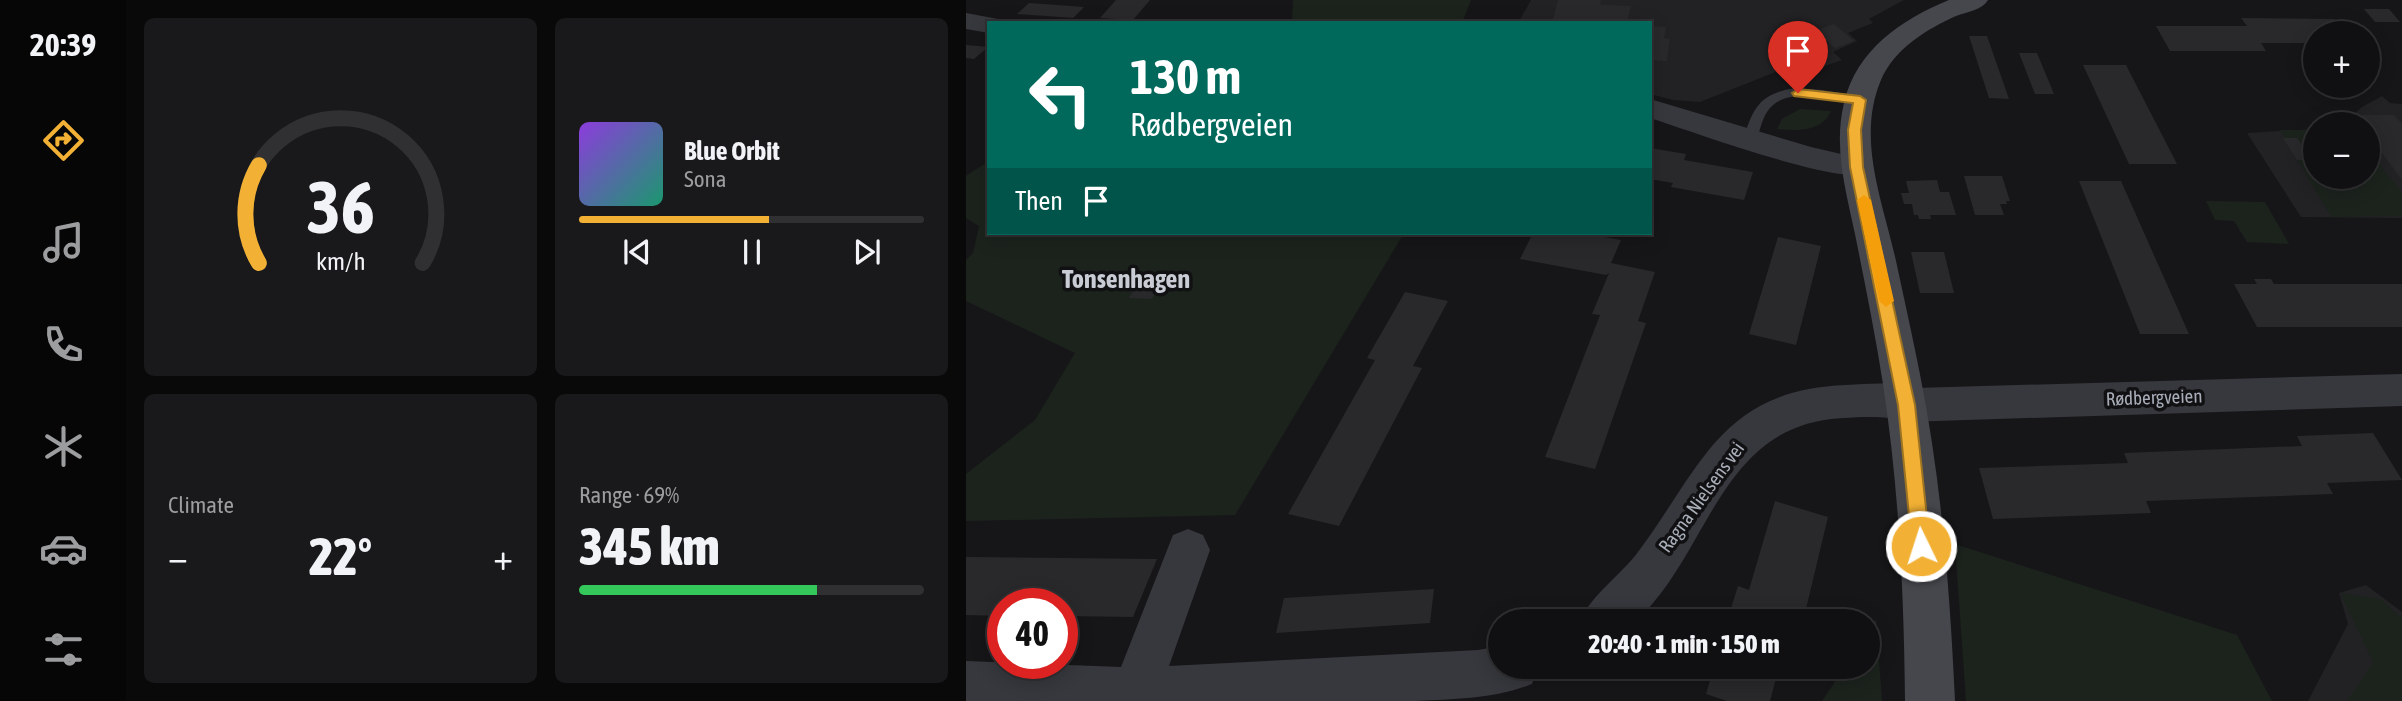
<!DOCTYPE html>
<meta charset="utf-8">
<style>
body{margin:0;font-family:"Asap Condensed",sans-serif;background:#19191b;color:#f1f3f6;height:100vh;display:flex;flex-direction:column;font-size:26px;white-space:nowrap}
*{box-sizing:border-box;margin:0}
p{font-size:23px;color:#9c9d9f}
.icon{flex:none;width:38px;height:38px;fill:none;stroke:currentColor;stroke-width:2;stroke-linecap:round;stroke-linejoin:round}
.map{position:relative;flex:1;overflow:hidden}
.side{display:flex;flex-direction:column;gap:18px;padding:18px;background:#09090a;width:840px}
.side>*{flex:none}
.banner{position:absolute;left:21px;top:21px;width:665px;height:214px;border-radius:0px;box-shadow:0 4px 18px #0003,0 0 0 2px #303032;background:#00695c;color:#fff;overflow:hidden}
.tools{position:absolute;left:1337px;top:21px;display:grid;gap:14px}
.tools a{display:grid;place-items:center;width:77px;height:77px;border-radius:50%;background:#101012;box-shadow:0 4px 18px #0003,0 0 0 2px #303032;font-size:35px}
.speed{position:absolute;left:21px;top:588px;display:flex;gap:14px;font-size:35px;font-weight:700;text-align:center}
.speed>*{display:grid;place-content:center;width:91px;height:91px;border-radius:50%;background:#101012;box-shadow:0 4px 18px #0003,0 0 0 2px #303032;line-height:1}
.speed .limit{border:10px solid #d22;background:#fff;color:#111}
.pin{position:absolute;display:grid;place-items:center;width:60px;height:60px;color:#fff;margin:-72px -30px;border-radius:50% 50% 50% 0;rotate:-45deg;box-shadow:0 0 7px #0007}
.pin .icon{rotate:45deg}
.me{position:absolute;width:77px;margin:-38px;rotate:356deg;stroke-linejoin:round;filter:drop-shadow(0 0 5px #0008)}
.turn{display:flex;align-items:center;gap:24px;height:147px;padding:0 28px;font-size:32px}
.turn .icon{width:91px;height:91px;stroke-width:2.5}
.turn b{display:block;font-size:49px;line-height:60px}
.then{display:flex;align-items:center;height:66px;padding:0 28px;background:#0003;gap:14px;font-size:26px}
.big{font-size:52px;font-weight:800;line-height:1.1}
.side .card{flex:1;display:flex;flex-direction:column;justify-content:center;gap:10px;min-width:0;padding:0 24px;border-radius:10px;background:#19191b}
.side .dial{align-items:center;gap:0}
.dial svg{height:182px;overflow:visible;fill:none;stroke:#303032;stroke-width:7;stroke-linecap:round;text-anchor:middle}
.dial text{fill:#f1f3f6;stroke:none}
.song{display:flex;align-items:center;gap:21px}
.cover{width:84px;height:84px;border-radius:10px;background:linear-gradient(135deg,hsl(270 70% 55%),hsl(160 70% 35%))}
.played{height:7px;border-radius:4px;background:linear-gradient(90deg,#f2b134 55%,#303032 55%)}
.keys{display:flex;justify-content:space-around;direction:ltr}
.heat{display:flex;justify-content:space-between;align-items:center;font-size:38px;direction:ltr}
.charge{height:10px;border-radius:5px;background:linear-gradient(90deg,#34c759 69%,#303032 0)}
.side .tiles{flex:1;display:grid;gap:18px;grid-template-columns:repeat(2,1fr)}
.trip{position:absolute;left:522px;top:609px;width:392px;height:70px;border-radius:35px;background:#101012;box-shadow:0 4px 18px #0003,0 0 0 2px #303032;font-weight:800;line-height:70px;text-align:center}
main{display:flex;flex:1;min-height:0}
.tabs{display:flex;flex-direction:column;width:126px;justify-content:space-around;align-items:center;background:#060607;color:#9c9d9f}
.tabs .icon{width:49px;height:49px}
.tabs .active{color:#f2b134}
.tabs b{font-size:32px;color:#f1f3f6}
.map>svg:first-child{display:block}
.built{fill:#222225}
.green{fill:#1c231d}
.building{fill:#29292c}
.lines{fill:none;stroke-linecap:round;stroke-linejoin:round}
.lane{fill:#37383d;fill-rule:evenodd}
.street{fill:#37383d;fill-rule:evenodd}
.secondary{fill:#45474d;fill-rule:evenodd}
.route{fill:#f2b134;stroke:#9d7322;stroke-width:2}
.slow{fill:#f59e0b}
.labels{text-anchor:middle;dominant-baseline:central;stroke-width:7;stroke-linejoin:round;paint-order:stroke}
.street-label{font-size:19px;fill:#a8adb8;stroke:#111113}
.district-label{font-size:26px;font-weight:bold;fill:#c9ccd4;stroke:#111113}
</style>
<main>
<nav class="tabs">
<b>20:39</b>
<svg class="icon active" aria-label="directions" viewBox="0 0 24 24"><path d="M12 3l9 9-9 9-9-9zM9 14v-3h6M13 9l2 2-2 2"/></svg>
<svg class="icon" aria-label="music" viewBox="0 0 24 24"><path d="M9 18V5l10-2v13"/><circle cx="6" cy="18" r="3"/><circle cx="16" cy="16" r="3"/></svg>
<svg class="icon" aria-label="phone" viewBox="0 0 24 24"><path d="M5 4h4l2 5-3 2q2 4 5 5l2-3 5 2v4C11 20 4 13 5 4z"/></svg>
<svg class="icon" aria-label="climate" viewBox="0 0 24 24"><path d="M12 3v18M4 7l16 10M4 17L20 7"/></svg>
<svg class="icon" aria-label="car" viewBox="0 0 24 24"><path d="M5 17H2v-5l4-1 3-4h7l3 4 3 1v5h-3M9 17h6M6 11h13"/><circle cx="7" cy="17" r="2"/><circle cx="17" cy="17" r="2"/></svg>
<svg class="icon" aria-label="filters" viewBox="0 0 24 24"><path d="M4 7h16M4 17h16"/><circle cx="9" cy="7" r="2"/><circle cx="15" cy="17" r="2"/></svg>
</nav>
<section class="side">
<div class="tiles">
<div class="card dial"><svg viewBox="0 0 100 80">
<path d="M14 69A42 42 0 1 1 86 69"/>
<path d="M14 69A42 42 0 0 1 14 26" stroke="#f2b134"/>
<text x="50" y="56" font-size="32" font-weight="700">36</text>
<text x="50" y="72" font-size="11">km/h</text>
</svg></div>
<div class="card">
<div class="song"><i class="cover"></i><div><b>Blue Orbit</b><p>Sona</p></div></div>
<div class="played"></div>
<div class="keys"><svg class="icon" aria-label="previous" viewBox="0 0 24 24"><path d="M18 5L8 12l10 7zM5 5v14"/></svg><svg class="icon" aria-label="pause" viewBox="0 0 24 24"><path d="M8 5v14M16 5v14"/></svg><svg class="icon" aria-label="next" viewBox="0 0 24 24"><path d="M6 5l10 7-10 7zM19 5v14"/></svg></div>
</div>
<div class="card"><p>Climate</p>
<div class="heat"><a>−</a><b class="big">22°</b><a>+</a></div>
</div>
<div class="card"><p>Range · 69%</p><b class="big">345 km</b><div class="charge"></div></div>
</div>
</section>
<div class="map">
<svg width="1436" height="701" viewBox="0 0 1436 701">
<rect width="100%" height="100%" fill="#161618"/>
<path class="built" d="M565,0H938L903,19L907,23L882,33L891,41L867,52L876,60L848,70L837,61L734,102L707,100L684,94V23H552Z
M1416,96L1424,103L1436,104V218L1335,217L1281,133L1349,129V177H1402V124H1378L1396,107Z
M1400,585L1436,612V701H1342L1382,624L1373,593Z"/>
<path class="green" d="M327,0H505L496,23H329L326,20Z
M834,109L865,111C856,132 831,131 811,129L816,119Z
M1314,130H1349V177H1402V150L1436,192V216L1365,217Z
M23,161V233H438L269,515L0,521V474L69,420L109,353L0,301V260L7,253L13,226L0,218V176Z
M1240,201L1299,202L1323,244L1281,242L1268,221L1249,220Z
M989,544L1271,635L1306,701H1000Z
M1374,593L1414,599L1436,618V701H1381L1407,662Z
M910,619L916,701H856L879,667H901V633Z"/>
<path class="building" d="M150,0H184L167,20L134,18Z
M592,0H635L634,5L665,6L661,23H586Z
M63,3L118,7L107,18L51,14Z
M1398,9H1423L1434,22H1409Z
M1275,18L1368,19L1380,33H1349V43H1295L1300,51H1204L1190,26H1281Z
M868,24L888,41L869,48L849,31Z
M684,26L700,27L698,38L704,39L701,61L684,60Z
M1003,36H1021L1043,99L1023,98Z
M0,45L22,47L8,59L0,58Z
M1053,53H1071L1088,94H1069Z
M1117,65H1160L1211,164H1163Z
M1387,115H1428L1436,124V180L1402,134V124H1394Z
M1317,138H1331L1346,160H1331Z
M684,148L720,154L718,160L787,172L778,200L705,187L707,183L684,179Z
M998,176H1036L1044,201H1040L1041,204H1034L1038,215H1009Z
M971,180L974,192H983L990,215H964L965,219H953L952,215H948L946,204H938L935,193H943L940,181Z
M1113,181H1155L1223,334H1174Z
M567,233H618L655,240L645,263L689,272L672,321L680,323L629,469L579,457L634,315L626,314L643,273L640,275L554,259Z
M812,237L855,246L830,345L783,334Z
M945,252H978L988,293H954Z
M1288,279H1305L1308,284H1436V327H1291L1268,284H1291Z
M173,280L196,281L186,299L163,298Z
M439,292L482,301L447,366L456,368L373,526L322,514L409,360L401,358Z
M1407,433L1436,480L1361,483L1367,494L1180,501L1185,513L1027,519L1013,468L1162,463L1158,453L1336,446L1331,436Z
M809,501L862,517L839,613L828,609L825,621H761L772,586L783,590Z
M0,557L191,559L167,617L96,616V604H37V616L0,615Z
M468,589L464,623L310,633L318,598Z
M748,667H813L804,701H761L740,694Z"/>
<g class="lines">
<path class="lane" d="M829,88L856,90L899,97L901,100L894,104C868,100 819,84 801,112C795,121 794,133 789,142H779L777,139C788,107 793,94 829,88Z"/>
<path class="street" d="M0,13L32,19L35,23H23V33L0,29Z
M684,99L845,147L901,160L905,167L901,174C868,184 725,131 684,118Z
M1436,374V406L940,422C921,415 897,417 877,418C753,424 745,552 670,621H614C626,594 654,576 672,552C736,466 755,390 880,385C902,384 929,381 949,388Z
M222,529L237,535L244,550L203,666L512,650L534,646V667H572L566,684C528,699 489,699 449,701H0V661L155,667L207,535Z"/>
<path class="secondary" d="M983,0H1022C1016,10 1001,12 990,16C961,29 928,49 915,80C890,139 917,202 930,261C943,322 957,382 966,443C979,528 985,615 989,701H939C938,595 933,489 917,384C910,339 901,294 892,249C883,201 866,152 878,103C890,50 936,19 983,0Z"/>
</g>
<path class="route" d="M832,89L894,96L900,100L895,130L897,167L949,405L964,546L962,553L955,555L948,553L946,546L932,405L884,167L882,130L887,103L828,96L826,93Z"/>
<path class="slow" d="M898,195L905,200L928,301L920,307L913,301L891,200Z"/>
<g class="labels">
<g class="street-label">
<text transform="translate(1188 397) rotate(-2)">Rødbergveien</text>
<text transform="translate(735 497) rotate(-54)">Ragna Nielsens vei</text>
</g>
<g class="district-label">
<text x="160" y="279">Tonsenhagen</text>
</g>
</g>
</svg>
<div class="tools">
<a>+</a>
<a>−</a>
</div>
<div class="speed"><div class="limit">40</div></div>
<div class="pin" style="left:832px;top:93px;background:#d93025"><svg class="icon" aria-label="arrive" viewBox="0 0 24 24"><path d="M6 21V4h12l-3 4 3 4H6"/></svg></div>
<svg class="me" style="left:955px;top:546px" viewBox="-20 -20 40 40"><circle r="17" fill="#f2b134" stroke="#fff" stroke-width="3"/><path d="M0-11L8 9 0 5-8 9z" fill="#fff"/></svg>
<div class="trip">20:40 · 1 min · 150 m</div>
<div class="banner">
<div class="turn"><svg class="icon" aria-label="left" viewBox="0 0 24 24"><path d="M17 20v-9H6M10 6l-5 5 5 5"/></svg><div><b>130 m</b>Rødbergveien</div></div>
<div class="then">Then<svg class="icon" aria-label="arrive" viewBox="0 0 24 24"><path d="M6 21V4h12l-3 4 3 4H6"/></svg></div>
</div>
</div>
</main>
